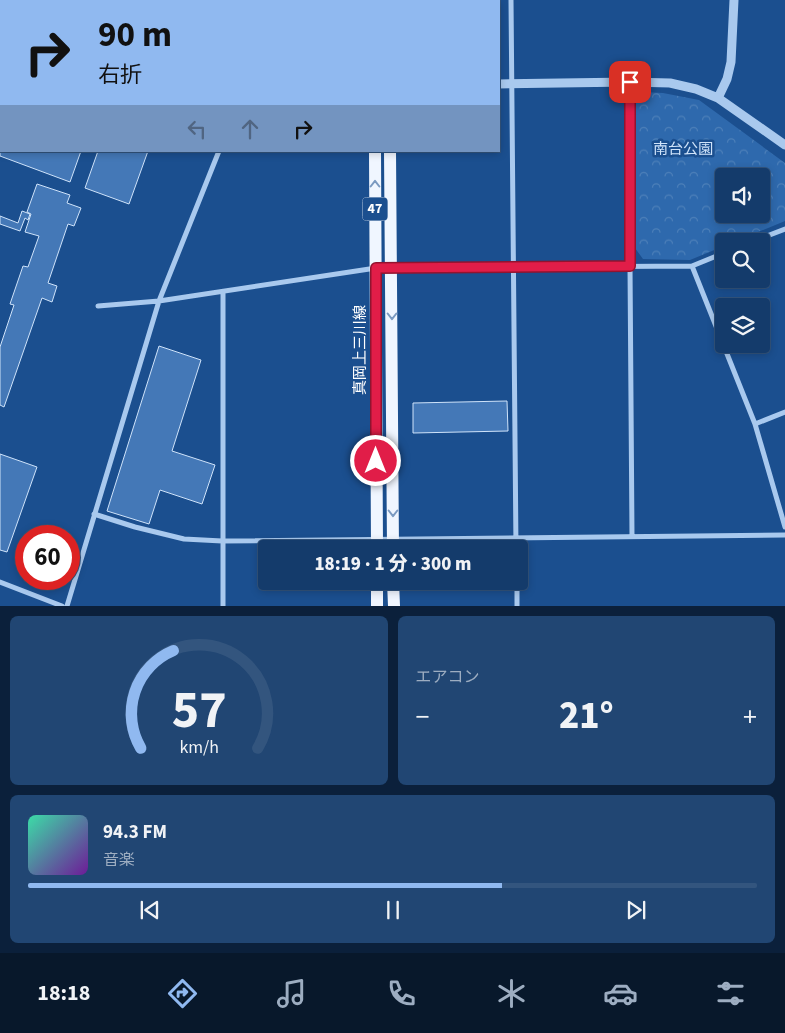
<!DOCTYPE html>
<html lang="ja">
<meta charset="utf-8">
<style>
body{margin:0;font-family:"Source Sans 3","Noto Sans JP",sans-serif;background:#214673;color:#f1f3f6;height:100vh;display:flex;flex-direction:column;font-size:19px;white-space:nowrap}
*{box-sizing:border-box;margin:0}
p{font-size:16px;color:#9dadc1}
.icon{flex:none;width:28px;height:28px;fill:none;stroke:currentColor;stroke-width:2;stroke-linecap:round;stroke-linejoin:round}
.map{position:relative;height:606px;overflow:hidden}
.drawer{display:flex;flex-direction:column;gap:10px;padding:10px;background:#0b203b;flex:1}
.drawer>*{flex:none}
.guide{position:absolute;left:0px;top:0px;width:500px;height:152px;box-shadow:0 2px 8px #0003,0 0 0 1px #33557e;background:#90b9f0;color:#111;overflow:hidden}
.tools{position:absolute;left:715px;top:168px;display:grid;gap:10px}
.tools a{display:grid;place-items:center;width:55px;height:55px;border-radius:5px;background:#143b6b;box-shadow:0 2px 8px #0003,0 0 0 1px #33557e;font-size:25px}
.speed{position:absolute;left:15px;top:525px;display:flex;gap:10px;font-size:25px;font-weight:700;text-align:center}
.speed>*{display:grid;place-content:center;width:65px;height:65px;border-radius:50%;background:#143b6b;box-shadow:0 2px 8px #0003,0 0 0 1px #33557e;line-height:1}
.speed .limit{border:8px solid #d22;background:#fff;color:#111}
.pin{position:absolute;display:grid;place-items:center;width:42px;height:42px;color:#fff;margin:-21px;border-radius:10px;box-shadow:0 2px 8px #0006}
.me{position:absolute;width:55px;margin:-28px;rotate:0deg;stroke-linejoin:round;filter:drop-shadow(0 0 4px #0008)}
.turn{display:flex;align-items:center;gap:18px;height:105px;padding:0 15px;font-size:22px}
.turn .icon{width:65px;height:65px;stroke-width:2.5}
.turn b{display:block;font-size:35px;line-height:42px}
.lanes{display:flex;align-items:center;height:48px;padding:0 15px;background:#0003;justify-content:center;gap:25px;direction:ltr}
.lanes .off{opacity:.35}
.big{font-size:38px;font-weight:800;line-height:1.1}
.drawer .tile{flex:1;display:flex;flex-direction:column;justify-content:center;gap:8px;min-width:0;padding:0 18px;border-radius:8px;background:#214673}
.drawer .dial{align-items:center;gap:0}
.dial svg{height:130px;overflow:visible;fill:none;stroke:#33557e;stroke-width:7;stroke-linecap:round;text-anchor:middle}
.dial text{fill:#f1f3f6;stroke:none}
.song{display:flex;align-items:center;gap:15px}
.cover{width:60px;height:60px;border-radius:8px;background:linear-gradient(135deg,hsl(160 70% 55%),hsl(280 70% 35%))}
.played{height:5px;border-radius:2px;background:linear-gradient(90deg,#90b9f0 65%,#33557e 65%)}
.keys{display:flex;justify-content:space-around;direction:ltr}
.heat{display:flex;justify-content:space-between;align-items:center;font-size:28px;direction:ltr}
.drawer .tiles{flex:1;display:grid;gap:10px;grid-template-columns:1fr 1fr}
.tile:last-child{grid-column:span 2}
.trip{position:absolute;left:258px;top:540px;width:270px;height:50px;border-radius:5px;background:#143b6b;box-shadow:0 2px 8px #0003,0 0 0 1px #33557e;font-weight:800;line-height:50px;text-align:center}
.dock{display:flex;height:80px;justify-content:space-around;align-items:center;background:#08182b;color:#9dadc1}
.dock .icon{width:35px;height:35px}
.dock .on{color:#90b9f0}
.dock b{font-size:22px;color:#f1f3f6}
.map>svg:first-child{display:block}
.park{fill:url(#park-crowns);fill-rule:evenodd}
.building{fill:#4478b7;stroke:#cfe3fa}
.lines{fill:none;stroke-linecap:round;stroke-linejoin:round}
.minor{stroke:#a9c9ee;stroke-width:5}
.tertiary{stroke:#a9c9ee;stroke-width:9}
.primary{stroke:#f0f6ff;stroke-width:12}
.oneway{stroke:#7b9ac1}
.route-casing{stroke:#92132f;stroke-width:12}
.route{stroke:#e11d48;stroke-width:9}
.labels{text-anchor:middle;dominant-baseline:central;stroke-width:5;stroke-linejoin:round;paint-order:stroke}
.shield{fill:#1b4f8f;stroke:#bbcadd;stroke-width:1}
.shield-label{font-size:14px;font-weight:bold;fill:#fff}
.park-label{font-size:15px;fill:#cfe3fa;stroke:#1b4f8f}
.street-label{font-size:15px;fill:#fff;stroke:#1b4f8f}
</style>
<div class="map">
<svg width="785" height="606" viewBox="0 0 785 606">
<defs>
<pattern id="park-crowns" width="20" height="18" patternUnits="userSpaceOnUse" patternTransform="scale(1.25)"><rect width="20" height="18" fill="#2e69ad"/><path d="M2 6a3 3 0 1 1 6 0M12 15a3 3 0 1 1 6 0" fill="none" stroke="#4d80b9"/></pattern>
</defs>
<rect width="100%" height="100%" fill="#1b4f8f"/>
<path class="park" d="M642,92L663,93L699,100L785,163V221L736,241H724V246L690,260L643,259L635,248L634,98ZM724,176H761V214H724Z"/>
<path class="building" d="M1,96V151H81L70,182L0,156V99Z
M98,151H148L129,204L85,188Z
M37,184L70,195L67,203L81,208L74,226L68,224L48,283L57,286L52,302L42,298L4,407L0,405V347L14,305L10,304L23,266L28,267L39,236L25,232L31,214L27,212Z
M22,211L30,214L28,220L25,218L20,231L0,224V216L18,223Z
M159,346L201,360L172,451L215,465L202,504L160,490L149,524L107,511Z
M507,401L508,431L413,433V403Z
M0,454L37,467L7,552L0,550Z"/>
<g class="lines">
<path class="minor" d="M247,0V1
M511,0L516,549
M630,82V266L632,536
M754,241L785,229
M692,266L755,424L785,527
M223,292V606
M98,306L159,301L219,151
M755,424L785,412
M94,514L135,527L184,539L222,541L785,535
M517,581V606
M0,582L62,606
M67,606L159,301L376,268L692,266L724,253"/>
<path class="tertiary" d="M499,84L630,82L670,83L696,89L718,98L785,145
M718,98L727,79L731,62L734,0"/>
<path class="primary" d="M373,0V1
M389,0V1
M375,151L377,549
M390,151L393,549
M377,581V606
M393,581L394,606"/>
</g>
<defs><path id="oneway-chevron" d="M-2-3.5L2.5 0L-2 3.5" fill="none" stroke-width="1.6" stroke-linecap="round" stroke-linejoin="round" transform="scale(1.25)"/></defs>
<g class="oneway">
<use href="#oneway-chevron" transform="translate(375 184) rotate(-90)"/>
<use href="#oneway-chevron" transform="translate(392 316) rotate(90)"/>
<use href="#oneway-chevron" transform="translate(393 513) rotate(90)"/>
</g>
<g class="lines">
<g class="route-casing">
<path id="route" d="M376,461V268L630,266V82"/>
</g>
<use href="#route" class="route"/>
</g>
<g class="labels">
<rect class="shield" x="362.5" y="197.5" width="25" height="23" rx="4"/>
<g class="shield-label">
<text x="375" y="209">47</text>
</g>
<g class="park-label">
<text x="683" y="149">南台公園</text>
</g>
<g class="street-label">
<text transform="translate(360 350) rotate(-90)">真岡上三川線</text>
</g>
</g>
</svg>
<div class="tools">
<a><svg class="icon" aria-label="sound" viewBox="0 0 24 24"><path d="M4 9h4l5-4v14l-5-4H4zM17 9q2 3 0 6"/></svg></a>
<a><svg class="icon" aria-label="search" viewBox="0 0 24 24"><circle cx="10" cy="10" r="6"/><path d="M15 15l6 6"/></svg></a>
<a><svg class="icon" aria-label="layers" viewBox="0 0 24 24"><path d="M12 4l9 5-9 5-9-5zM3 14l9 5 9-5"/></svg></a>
</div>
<div class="speed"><div class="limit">60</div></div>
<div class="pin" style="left:630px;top:82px;background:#d93025"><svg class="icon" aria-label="arrive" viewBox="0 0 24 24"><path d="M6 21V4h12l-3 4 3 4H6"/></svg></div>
<svg class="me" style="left:376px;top:461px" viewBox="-20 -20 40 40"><circle r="17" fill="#e11d48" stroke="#fff" stroke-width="3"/><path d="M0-11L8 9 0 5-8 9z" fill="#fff"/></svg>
<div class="trip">18:19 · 1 分 · 300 m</div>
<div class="guide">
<div class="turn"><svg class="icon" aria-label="right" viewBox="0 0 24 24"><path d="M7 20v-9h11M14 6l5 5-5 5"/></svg><div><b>90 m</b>右折</div></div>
<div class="lanes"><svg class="icon off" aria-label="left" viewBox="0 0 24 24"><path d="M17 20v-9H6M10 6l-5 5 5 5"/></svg><svg class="icon off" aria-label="ahead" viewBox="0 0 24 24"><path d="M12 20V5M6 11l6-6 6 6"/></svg><svg class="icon" aria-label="right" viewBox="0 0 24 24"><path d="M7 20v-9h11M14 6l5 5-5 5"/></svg></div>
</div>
</div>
<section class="drawer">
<div class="tiles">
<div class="tile dial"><svg viewBox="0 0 100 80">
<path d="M14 69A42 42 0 1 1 86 69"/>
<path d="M14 69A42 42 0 0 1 34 9" stroke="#90b9f0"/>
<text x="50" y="56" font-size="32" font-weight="700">57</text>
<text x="50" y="72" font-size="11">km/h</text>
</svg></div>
<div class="tile"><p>エアコン</p>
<div class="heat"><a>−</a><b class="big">21°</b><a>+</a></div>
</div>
<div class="tile">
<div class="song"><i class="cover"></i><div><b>94.3 FM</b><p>音楽</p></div></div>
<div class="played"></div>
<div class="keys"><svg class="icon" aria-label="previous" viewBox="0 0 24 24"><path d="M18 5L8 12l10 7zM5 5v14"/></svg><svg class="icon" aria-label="pause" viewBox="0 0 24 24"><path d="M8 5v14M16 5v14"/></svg><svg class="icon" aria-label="next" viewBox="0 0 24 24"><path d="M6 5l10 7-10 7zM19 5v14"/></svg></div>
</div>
</div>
</section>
<nav class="dock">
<b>18:18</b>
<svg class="icon on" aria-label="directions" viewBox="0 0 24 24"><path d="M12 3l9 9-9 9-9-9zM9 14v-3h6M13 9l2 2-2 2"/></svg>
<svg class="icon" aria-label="music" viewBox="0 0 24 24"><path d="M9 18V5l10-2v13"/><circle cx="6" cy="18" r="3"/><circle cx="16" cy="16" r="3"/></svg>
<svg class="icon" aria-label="phone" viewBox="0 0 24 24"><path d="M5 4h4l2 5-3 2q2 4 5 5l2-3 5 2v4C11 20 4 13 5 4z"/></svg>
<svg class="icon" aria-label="climate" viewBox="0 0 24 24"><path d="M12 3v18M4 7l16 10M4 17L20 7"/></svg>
<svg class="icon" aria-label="car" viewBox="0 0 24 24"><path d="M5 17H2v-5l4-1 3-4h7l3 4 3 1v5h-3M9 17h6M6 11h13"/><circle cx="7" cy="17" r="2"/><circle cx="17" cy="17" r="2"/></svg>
<svg class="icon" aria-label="filters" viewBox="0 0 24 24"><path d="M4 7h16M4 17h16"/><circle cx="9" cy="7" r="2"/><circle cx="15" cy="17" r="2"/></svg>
</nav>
